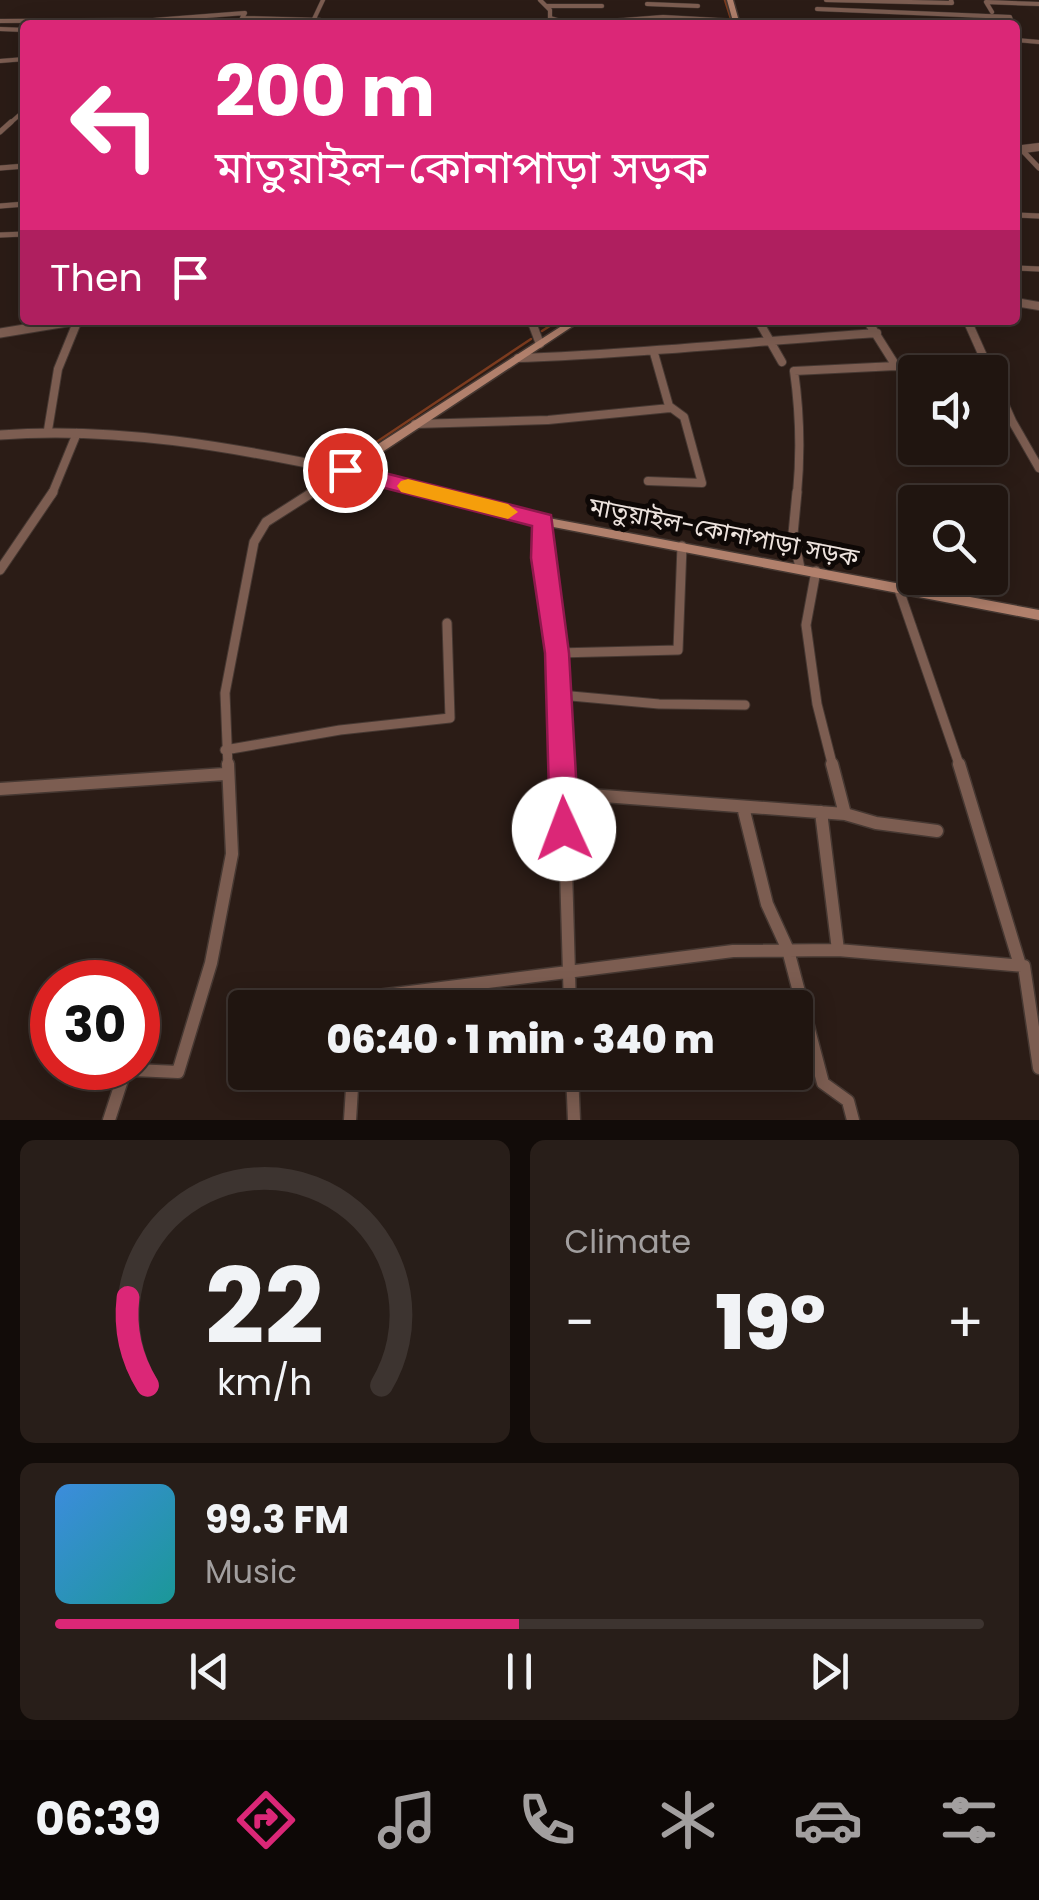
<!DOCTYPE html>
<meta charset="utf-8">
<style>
body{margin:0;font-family:Poppins,"Noto Sans Bengali",sans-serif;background:#281e19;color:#f1f3f6;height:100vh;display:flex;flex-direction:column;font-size:38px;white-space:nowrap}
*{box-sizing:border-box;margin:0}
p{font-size:32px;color:#a29f9f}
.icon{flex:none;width:55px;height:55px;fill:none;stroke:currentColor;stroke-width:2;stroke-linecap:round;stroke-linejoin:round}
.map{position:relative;height:1120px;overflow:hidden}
.details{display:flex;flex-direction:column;gap:20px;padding:20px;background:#120c09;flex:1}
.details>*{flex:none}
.top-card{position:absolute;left:20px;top:20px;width:1000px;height:305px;border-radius:10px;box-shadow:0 5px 25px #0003,0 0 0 2px #3d3430;background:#db2777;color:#fff;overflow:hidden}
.controls{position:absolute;left:898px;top:355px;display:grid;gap:20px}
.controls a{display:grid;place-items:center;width:110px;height:110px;border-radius:10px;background:#201510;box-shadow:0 5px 25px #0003,0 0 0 2px #3d3430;font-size:50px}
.speed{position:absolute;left:30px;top:960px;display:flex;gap:20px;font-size:50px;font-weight:700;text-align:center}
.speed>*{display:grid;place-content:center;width:130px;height:130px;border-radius:50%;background:#201510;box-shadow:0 5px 25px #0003,0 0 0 2px #3d3430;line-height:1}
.speed .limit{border:15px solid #d22;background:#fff;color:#111}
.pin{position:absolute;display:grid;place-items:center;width:85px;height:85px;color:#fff;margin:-42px;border:5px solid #fff;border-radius:50%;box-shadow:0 2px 10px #0007}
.me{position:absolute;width:110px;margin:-55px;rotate:358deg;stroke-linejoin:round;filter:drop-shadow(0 0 8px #0008)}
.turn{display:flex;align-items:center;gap:35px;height:210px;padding:0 30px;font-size:45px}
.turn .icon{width:130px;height:130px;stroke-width:2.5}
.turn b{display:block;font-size:70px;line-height:85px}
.then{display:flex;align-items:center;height:95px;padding:0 30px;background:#0003;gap:20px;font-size:38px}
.big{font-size:75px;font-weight:800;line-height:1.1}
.details .card{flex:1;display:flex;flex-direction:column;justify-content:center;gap:15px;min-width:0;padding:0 35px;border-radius:15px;background:#281e19}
.details .dial{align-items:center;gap:0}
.dial svg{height:260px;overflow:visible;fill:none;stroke:#3d3430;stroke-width:7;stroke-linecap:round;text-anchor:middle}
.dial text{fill:#f1f3f6;stroke:none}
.song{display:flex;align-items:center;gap:30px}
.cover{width:120px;height:120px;border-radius:15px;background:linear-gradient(135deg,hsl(210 70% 55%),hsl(180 70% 35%))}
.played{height:10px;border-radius:5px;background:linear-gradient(90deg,#db2777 50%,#3d3430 50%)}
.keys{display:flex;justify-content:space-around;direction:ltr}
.heat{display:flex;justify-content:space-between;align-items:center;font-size:55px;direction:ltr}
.details .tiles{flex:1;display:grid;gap:20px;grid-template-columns:1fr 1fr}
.card:last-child{grid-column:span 2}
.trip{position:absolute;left:228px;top:990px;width:585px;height:100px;border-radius:10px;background:#201510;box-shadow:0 5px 25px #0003,0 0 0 2px #3d3430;font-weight:800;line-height:100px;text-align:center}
.menu{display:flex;height:160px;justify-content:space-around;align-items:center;background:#0d0806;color:#a29f9f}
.menu .icon{width:70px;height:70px}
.menu .on{color:#db2777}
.menu b{font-size:45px;color:#f1f3f6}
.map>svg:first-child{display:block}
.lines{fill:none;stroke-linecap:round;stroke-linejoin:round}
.stream{stroke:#7c3b1e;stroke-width:2.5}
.minor-far4-casing{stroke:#463832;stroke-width:5}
.minor-far3-casing{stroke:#463832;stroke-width:6}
.minor-far2-casing{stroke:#463832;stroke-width:10}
.minor-far1-casing{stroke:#463832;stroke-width:11}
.minor-casing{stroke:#463832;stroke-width:15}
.tertiary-far1-casing{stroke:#463832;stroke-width:9}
.tertiary-casing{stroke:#463832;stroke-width:11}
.secondary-casing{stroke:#463832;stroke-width:3}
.minor-far4{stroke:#7c5d51;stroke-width:4}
.minor-far3{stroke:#7c5d51;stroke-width:5}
.minor-far2{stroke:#7c5d51;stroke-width:8}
.minor-far1{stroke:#7c5d51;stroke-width:9}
.minor{stroke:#7c5d51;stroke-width:12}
.tertiary-far1{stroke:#7c5d51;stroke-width:8}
.tertiary{stroke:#7c5d51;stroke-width:9}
.secondary{fill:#b1806c;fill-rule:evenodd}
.route{fill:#db2777;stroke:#8e194d;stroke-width:2.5}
.slow{fill:#f59e0b}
.labels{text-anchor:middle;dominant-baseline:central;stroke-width:10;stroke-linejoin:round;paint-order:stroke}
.street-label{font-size:25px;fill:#ede3de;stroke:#0e0806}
</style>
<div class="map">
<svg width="1039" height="1120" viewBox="0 0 1039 1120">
<rect width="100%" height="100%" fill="#2b1c16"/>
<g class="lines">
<path class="stream" d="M725,0L733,25
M542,331L559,320
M348,461L531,339"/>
<g class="minor-far4-casing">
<path id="minor-far4" d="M540,0L550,10V18L563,22
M826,0L952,3L951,0
M647,4L698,6
M546,6H602
M817,9L1010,17L1012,23L1002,25
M992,12L986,2L1039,4
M314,19L323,0
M0,21L154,20
M151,25L154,20L245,13L242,18L320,20L322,25
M558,25L663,17L813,25
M0,29L25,30
M1015,40L1039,42
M0,61L25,59
M8,125L25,110"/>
</g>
<g class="minor-far3-casing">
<path id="minor-far3" d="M0,132L11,122
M1021,149L1039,168
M0,168L25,166
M0,206L25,204
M1015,215L1039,216
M0,235L25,234
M1015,268L1039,269"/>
</g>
<g class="minor-far2-casing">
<path id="minor-far2" d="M1015,302L1039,306
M531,320L540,344
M758,320L782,362
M867,320L896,366
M967,320L1012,421L1039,468
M518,358C638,354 757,341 877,333
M415,424L548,420L670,408
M48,430L58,369L78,320
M648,481L702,483L684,417L669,406L654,353
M52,494L77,433
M309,494L345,471
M797,494C801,452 800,413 794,371L896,366L978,372"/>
</g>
<g class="minor-far1-casing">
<path id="minor-far1" d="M797,492L793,534L800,568
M543,521L563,767
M0,570L53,492
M816,571L806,625L817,704L833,767
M898,587L960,767
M557,653L678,650L682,546
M560,695L659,704L745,705
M225,750L340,730L450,718L447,623
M228,767L225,693L254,542L266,522L313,492"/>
</g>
<g class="minor-casing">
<path id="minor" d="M563,764L570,1008
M832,764L845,814
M959,764L1020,965
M0,789L225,774
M563,793L845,814L876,823L937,831
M743,807L767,904L788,950L823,1083L848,1101L853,1120
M821,812L838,950
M357,1008L362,998L733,951L838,950L1024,966L1039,1068
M572,1072L574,1120
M109,1120L124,1074L134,1070L178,1072L211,963L232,854L228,764
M350,1120L353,1072"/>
</g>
<g class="tertiary-far1-casing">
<path id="tertiary-far1" d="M1015,150L1039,147"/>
</g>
<g class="tertiary-casing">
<path id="tertiary" d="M0,333L79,320
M0,435C114,426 233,447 345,471"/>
</g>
<g class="secondary-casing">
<path id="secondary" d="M727,0H733L740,25H734Z
M571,320H582L355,470L543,517L1039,610V620L543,525L341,474L339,471L341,468Z"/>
</g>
<use href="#minor-far4" class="minor-far4"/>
<use href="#minor-far3" class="minor-far3"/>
<use href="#minor-far2" class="minor-far2"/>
<use href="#minor-far1" class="minor-far1"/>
<use href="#minor" class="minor"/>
<use href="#tertiary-far1" class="tertiary-far1"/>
<use href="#tertiary" class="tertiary"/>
<use href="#secondary" class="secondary"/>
</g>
<path class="route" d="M345,463L551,515L569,653L579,829L575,839L564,843L554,839L550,829L545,653L531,558L532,526L338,476L335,470Z"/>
<path class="slow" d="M408,479L508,504L518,512L508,519L401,492L397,486L401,481Z"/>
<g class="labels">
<g class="street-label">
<text transform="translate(724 532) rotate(11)">মাতুয়াইল-কোনাপাড়া সড়ক</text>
</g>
</g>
</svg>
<div class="controls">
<a><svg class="icon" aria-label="sound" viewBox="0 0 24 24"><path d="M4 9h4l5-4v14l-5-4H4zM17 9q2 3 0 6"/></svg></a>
<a><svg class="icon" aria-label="search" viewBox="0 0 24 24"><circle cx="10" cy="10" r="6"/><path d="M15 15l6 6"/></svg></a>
</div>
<div class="speed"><div class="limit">30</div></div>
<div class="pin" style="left:345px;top:470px;background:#d93025"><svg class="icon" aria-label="arrive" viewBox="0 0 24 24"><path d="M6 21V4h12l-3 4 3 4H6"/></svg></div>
<svg class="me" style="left:564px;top:829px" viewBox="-20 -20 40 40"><circle r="19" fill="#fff"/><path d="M0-13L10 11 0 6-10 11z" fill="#db2777"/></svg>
<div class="trip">06:40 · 1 min · 340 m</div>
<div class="top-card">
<div class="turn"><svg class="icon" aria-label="left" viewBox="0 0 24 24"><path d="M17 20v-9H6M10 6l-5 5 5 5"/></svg><div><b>200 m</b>মাতুয়াইল-কোনাপাড়া সড়ক</div></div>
<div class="then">Then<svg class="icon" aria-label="arrive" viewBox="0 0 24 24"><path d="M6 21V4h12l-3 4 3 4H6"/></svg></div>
</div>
</div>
<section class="details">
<div class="tiles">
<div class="card dial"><svg viewBox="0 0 100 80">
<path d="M14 69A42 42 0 1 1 86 69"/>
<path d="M14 69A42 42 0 0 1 8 42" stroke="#db2777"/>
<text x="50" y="56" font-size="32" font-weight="700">22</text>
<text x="50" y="72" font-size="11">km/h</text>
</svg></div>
<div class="card"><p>Climate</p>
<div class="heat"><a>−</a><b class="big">19°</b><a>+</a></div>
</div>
<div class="card">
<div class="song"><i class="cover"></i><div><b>99.3 FM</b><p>Music</p></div></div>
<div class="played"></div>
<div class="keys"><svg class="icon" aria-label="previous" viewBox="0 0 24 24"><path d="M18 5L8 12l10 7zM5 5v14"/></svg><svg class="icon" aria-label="pause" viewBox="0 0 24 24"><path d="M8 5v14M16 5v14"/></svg><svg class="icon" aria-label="next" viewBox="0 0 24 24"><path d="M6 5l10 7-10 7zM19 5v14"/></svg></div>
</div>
</div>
</section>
<nav class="menu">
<b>06:39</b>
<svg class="icon on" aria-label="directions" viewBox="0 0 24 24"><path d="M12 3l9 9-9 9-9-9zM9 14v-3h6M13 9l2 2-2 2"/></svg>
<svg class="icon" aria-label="music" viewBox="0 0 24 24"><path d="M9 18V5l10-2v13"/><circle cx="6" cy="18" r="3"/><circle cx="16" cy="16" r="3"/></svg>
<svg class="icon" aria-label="phone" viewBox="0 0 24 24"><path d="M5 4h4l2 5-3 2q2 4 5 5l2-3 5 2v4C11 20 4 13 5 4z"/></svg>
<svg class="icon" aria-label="climate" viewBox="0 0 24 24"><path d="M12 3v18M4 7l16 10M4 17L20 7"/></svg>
<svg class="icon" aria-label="car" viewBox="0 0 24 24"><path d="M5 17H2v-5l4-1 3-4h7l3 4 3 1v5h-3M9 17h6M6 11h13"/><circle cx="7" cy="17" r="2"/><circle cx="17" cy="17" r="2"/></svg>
<svg class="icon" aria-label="filters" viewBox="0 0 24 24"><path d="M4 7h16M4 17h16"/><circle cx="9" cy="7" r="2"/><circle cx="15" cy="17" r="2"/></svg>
</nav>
